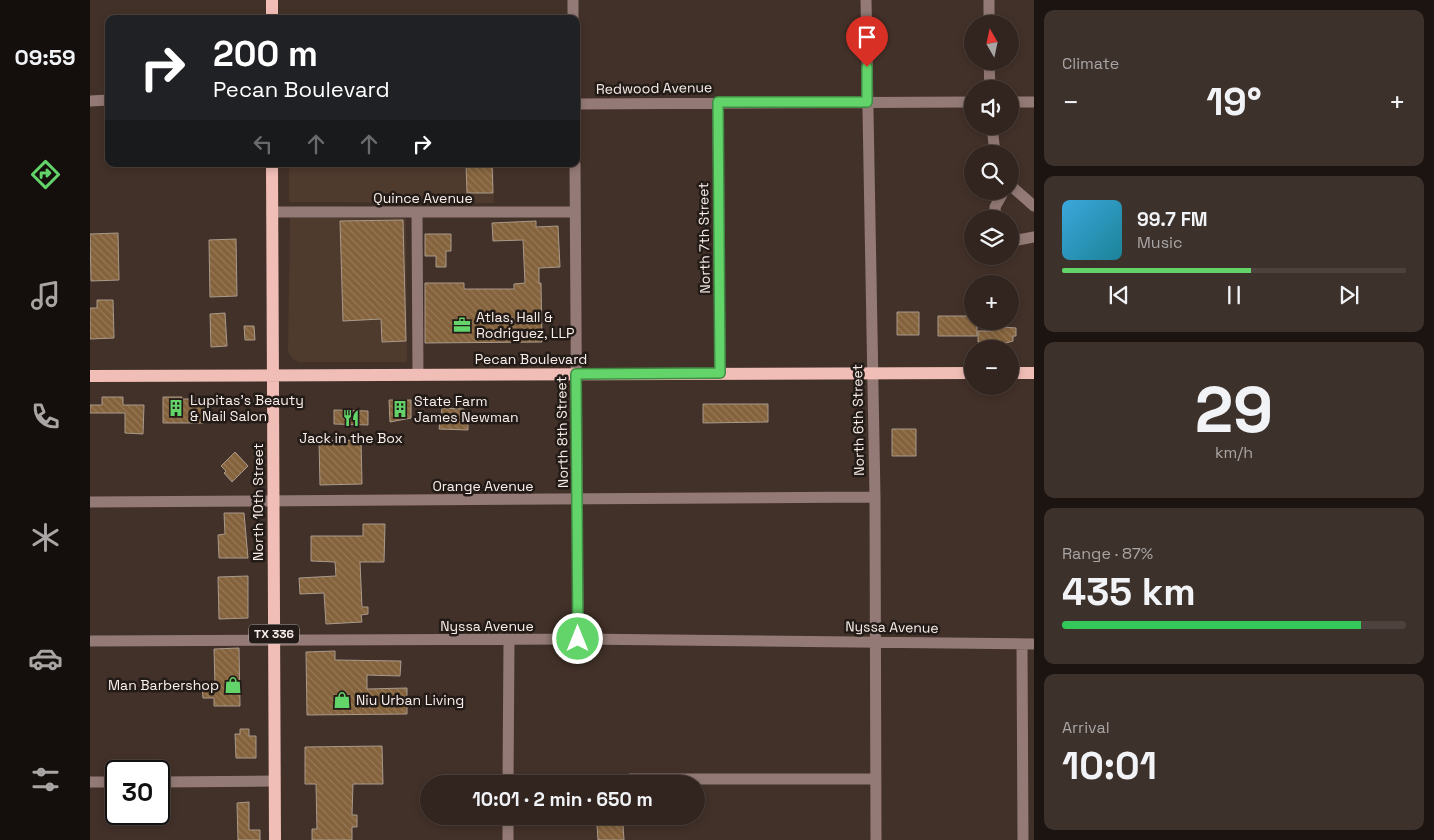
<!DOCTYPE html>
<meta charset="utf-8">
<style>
body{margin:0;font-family:"Space Grotesk",sans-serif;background:#3d312c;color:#f1f3f6;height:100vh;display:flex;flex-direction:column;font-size:19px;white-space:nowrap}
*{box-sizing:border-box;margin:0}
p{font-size:16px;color:#a8a5a4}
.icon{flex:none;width:28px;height:28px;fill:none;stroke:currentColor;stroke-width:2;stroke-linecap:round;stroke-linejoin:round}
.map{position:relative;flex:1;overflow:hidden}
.side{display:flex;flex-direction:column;gap:10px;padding:10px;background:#1c1411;width:400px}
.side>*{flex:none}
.guide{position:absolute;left:15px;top:15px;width:475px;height:152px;border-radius:10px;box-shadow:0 2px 8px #0003,0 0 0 1px #4d423d;background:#202124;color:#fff;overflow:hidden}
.needle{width:32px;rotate:351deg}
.buttons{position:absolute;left:874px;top:15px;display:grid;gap:10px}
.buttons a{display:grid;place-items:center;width:55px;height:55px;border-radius:50%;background:#32251f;box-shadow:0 2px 8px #0003,0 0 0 1px #4d423d;font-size:25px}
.speed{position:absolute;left:15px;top:760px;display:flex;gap:10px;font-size:25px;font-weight:700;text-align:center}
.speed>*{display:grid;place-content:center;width:65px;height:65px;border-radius:50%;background:#32251f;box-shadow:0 2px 8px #0003,0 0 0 1px #4d423d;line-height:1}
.speed .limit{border:2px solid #111;border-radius:8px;background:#fff;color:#111}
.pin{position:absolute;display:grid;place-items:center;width:42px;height:42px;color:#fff;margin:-51px -21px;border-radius:50% 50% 50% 0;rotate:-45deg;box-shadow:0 0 5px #0007}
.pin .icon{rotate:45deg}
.me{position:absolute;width:55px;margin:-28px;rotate:0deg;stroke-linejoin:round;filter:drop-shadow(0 0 4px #0008)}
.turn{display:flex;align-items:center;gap:18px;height:105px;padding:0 25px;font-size:22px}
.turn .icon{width:65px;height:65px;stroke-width:2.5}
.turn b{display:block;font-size:35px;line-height:42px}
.lanes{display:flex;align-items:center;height:48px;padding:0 25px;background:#0003;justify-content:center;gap:25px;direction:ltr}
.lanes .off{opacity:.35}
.big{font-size:38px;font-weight:800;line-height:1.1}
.side .tile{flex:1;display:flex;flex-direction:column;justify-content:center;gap:8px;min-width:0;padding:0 18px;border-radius:10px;background:#3d312c}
.side .dial{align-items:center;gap:0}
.dial b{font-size:65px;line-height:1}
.song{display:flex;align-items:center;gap:15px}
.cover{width:60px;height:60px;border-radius:8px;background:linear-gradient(135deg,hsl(200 70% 55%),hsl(190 70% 35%))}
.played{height:5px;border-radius:2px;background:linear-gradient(90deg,#63d469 55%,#4d423d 55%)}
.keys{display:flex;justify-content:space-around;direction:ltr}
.heat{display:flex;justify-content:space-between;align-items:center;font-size:28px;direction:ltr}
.charge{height:8px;border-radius:4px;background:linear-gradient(90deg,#34c759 87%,#4d423d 0)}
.trip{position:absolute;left:330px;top:775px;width:285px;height:50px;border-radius:25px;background:#32251f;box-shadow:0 2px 8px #0003,0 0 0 1px #4d423d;font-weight:800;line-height:50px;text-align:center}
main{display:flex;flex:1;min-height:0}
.tab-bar{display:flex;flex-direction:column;width:90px;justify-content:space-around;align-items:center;background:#140f0c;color:#a8a5a4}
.tab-bar .icon{width:35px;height:35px}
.tab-bar .on{color:#63d469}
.tab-bar b{font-size:22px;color:#f1f3f6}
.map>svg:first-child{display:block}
.built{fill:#4f3a2e}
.building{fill:url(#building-back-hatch);stroke:#a99a8b}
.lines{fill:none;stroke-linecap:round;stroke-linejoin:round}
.minor{stroke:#937a76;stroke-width:11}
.major{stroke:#f0beb6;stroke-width:12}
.route-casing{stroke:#408a44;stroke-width:12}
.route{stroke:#63d469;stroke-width:9}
.labels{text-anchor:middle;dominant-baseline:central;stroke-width:5;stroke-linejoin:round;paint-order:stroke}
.shield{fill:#231b17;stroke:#b9afaa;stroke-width:1}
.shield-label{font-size:12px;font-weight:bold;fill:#f9eee9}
.street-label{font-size:14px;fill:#f9eee9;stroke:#231b17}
.poi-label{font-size:14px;fill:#f9eee9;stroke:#231b17;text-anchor:start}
</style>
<main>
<nav class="tab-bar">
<b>09:59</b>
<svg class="icon on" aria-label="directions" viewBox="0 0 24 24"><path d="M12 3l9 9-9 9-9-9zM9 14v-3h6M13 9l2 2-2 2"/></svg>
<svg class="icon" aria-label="music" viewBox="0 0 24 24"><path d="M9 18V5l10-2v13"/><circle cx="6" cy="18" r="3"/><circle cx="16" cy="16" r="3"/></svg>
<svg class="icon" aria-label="phone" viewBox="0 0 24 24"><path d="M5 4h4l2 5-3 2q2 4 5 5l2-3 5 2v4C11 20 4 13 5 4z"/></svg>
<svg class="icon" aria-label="climate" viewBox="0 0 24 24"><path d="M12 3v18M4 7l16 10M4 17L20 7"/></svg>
<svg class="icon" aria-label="car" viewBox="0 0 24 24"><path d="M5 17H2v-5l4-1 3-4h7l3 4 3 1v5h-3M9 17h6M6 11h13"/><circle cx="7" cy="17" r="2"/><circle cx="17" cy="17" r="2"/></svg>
<svg class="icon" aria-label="filters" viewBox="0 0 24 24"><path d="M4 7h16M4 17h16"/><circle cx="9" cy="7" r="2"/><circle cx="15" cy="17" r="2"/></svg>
</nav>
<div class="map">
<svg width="944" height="840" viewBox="0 0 944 840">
<defs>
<pattern id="building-back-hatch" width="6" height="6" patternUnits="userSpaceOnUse" patternTransform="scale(1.25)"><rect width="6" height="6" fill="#84623c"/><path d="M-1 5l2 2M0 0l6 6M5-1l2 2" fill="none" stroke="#967958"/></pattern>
</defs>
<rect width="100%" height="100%" fill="#423129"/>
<path class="built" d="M199,164H404V203L199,202Z
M200,218H316L317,362H209L203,359L198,352Z"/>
<path class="building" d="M376,164H402L403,193H377Z
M313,220L316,341L292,342L291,319L253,321L250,221Z
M446,221V227L468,226L470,267L449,268V283H451L452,342L335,343V283H374V289H424V284L435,283L433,240L403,241L402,223Z
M28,233L29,280L1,281L0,234Z
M335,234H361V251H356V267H346V256H335Z
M146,239L147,296L120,297L119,240Z
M7,300H23L24,338L0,339V308H7Z
M807,312H829V335H807Z
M135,313L137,346L121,347L120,314Z
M848,316H882V321H887V336H848Z
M154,326H164L165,340H155Z
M901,326L926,328V336H923V341L916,343L888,342V331H901Z
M12,397H33V405H54L53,434L35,433V413H0V405H12Z
M73,397H92V399H99V401H114V423H73Z
M299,400H321V418L300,422Z
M613,404H678V422L613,423Z
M352,408L374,409V415H378V430L349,429Z
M244,410L278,411V425L244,424Z
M802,429H826V456H802Z
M271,440L272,484L230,485L229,441Z
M145,452L158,466L142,482L134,473L136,471L131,466Z
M134,513H154L158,558H129L128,535L135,534Z
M273,524H295L294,562H270L272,607H278V614L271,615L272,622L236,624L234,593L210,594L209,578L246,576L245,562L221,561V536H273Z
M158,576V618L129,619L128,577Z
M149,648L150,706H124V698H113L112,686H125L124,649Z
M245,651V660L311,661L310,676L277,675V689L317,688V714L217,715L216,652Z
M150,729H159V736H166V758H146L145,734H150Z
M292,746L293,784H263L262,815H267V827H262V840H222V829H227L226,784H215V747Z
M159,802V830H170V840H148L147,803Z
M507,825H533L534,840H508Z"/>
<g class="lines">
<path class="minor" d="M483,0V19
M776,0L785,497L786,840
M899,0V24
M899,61L900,89
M0,101L19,100
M920,102H944
M628,103L630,373
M486,104L882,102
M902,126L905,154
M485,164L488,639
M920,185L944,206
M182,212H484
M327,213L328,375
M906,219L905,207L914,191
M920,236L928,240L944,237
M0,502L785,497
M0,641L488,639L944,644
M932,645L933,840
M540,779H785
M0,782H26
M69,782L184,781
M418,784L419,641
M418,840V816"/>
<path class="major" d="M182,0V19
M182,164L185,840
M920,373H944
M0,376L882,373"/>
</g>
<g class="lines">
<g class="route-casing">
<path id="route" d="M488,639L486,374L630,373L628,102H777V67"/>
</g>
<use href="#route" class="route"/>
</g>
<defs>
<g id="office-bare" transform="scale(1.35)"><path d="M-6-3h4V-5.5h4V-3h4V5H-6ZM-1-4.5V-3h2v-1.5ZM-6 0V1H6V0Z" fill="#63d469" stroke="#231b17" stroke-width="2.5" paint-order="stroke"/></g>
<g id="building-bare" transform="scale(1.35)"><path d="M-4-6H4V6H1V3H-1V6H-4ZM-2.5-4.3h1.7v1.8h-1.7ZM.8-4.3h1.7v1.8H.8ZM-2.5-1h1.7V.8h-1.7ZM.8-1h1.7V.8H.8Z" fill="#63d469" stroke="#231b17" stroke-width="2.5" paint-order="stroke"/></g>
<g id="restaurant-bare" transform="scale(1.35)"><path d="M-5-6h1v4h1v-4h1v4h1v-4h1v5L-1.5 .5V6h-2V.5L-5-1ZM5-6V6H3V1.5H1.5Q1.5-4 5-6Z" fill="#63d469" stroke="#231b17" stroke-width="2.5" paint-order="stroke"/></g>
<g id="shop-bare" transform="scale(1.35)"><path d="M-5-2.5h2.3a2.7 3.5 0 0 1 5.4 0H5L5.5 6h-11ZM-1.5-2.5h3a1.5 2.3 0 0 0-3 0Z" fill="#63d469" stroke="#231b17" stroke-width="2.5" paint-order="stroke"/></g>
</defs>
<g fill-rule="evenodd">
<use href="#office-bare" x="372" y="325"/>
<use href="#building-bare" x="86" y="408"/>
<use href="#building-bare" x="310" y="409"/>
<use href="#restaurant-bare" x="261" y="418"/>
<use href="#shop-bare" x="143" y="685"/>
<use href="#shop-bare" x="252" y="700"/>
</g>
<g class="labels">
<rect class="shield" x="159" y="624.5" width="50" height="19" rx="4"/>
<g class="shield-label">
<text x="184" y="634">TX 336</text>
</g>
<g class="street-label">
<text transform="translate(564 88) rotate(-1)">Redwood Avenue</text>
<text x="333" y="198">Quince Avenue</text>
<text transform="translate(614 238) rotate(-91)">North 7th Street</text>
<text x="441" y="359">Pecan Boulevard</text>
<text transform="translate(768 420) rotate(-91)">North 6th Street</text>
<text transform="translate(472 432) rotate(-91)">North 8th Street</text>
<text x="393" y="486">Orange Avenue</text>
<text transform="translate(168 502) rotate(-90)">North 10th Street</text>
<text x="397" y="626">Nyssa Avenue</text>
<text transform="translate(802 627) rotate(1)">Nyssa Avenue</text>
</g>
<g class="poi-label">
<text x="386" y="317">Atlas, Hall &amp;<tspan x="386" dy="16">Rodriguez, LLP</tspan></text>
<text x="100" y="400">Lupitas's Beauty<tspan x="100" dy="16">&amp; Nail Salon</tspan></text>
<text x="324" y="401">State Farm<tspan x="324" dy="16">James Newman</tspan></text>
<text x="261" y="438" text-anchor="middle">Jack in the Box</text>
<text x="129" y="685" text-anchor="end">Man Barbershop</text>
<text x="266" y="700">Niu Urban Living</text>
</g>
</g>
</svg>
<div class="buttons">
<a><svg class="needle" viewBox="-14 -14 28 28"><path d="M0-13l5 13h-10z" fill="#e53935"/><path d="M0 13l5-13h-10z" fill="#a8a5a4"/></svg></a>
<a><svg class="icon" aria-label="sound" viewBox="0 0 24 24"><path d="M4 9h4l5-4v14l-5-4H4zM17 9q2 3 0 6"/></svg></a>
<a><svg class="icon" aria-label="search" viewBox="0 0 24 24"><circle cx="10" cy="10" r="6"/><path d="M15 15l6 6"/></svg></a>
<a><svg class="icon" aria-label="layers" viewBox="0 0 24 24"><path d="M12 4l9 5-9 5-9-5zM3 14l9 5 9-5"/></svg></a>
<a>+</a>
<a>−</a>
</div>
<div class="speed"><div class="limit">30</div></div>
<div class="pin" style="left:777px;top:67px;background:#d93025"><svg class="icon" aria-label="arrive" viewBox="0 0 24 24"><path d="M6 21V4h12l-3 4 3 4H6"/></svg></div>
<svg class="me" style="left:488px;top:639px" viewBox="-20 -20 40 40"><circle r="17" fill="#63d469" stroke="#fff" stroke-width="3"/><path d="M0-11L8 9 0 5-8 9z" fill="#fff"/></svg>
<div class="trip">10:01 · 2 min · 650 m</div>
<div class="guide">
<div class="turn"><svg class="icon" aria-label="right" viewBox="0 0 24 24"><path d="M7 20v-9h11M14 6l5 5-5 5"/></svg><div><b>200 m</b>Pecan Boulevard</div></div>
<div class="lanes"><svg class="icon off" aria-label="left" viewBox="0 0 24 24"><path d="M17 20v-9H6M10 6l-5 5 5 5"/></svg><svg class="icon off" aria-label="ahead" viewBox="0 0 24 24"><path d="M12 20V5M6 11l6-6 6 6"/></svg><svg class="icon off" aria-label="ahead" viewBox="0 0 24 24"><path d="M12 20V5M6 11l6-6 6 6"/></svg><svg class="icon" aria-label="right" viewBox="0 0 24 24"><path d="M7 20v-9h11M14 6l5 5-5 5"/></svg></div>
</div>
</div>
<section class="side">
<div class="tile"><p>Climate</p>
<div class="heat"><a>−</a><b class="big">19°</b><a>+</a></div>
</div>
<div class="tile">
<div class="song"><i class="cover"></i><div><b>99.7 FM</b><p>Music</p></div></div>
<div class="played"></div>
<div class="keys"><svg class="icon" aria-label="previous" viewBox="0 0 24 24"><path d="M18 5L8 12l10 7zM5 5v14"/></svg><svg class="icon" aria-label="pause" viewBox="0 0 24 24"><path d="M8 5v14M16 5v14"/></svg><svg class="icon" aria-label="next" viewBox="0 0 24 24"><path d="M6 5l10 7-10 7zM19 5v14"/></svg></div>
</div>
<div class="tile dial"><b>29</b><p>km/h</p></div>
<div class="tile"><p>Range · 87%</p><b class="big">435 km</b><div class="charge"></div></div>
<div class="tile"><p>Arrival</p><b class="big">10:01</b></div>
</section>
</main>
